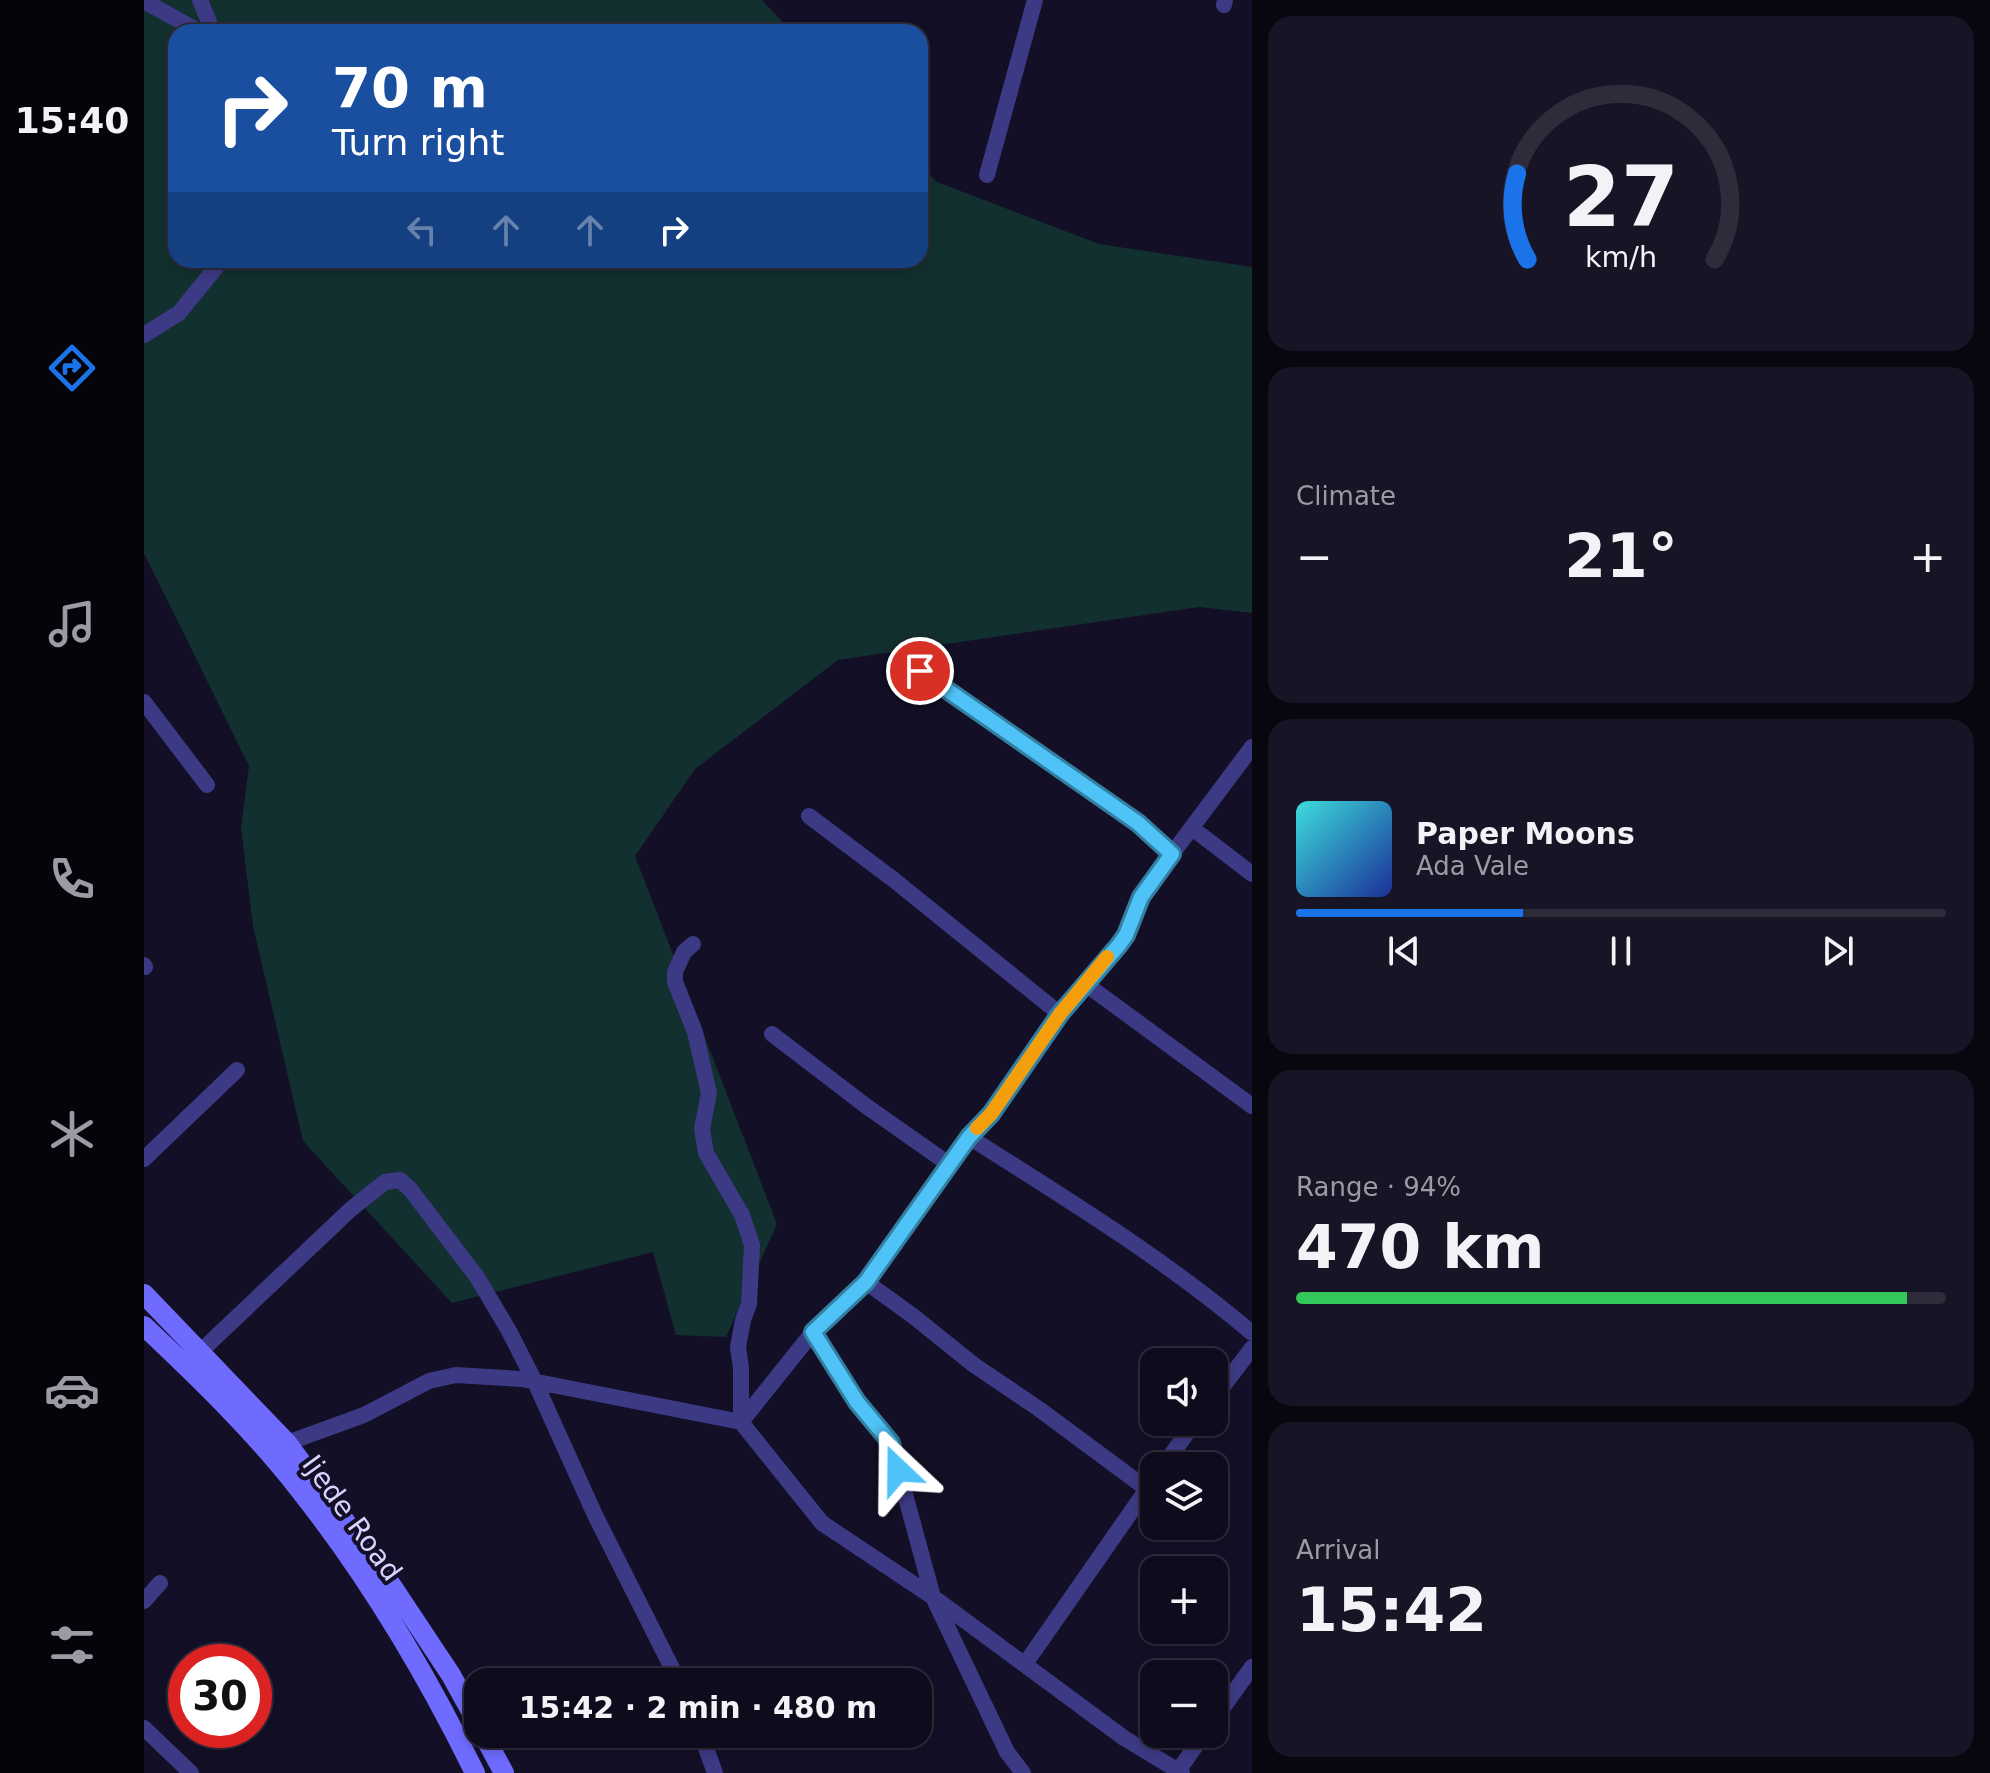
<!DOCTYPE html>
<meta charset="utf-8">
<style>
body{margin:0;font-family:"DejaVu Sans",sans-serif;background:#171425;color:#f1f3f6;height:100vh;display:flex;flex-direction:column;font-size:30px;white-space:nowrap}
*{box-sizing:border-box;margin:0}
p{font-size:26px;color:#9b9ba3}
.icon{flex:none;width:44px;height:44px;fill:none;stroke:currentColor;stroke-width:2;stroke-linecap:round;stroke-linejoin:round}
.map{position:relative;flex:1;overflow:hidden}
.panel{display:flex;flex-direction:column;gap:16px;padding:16px;background:#08060f;width:738px}
.panel>*{flex:none}
.guide{position:absolute;left:24px;top:24px;width:760px;height:244px;border-radius:24px;box-shadow:0 4px 12px #0003,0 0 0 2px #2e2b3b;background:#1a4fa0;color:#fff;overflow:hidden}
.fabs{position:absolute;left:996px;top:1348px;display:grid;gap:16px}
.fabs a{display:grid;place-items:center;width:88px;height:88px;border-radius:16px;background:#0e0b1c;box-shadow:0 4px 12px #0003,0 0 0 2px #2e2b3b;font-size:40px}
.speed{position:absolute;left:24px;top:1644px;display:flex;gap:16px;font-size:40px;font-weight:700;text-align:center}
.speed>*{display:grid;place-content:center;width:104px;height:104px;border-radius:50%;background:#0e0b1c;box-shadow:0 4px 12px #0003,0 0 0 2px #2e2b3b;line-height:1}
.speed .limit{border:12px solid #d22;background:#fff;color:#111}
.pin{position:absolute;display:grid;place-items:center;width:68px;height:68px;color:#fff;margin:-34px;border:4px solid #fff;border-radius:50%;box-shadow:0 2px 8px #0007}
.me{position:absolute;width:88px;margin:-44px;rotate:337deg;stroke-linejoin:round;filter:drop-shadow(0 0 6px #0008)}
.turn{display:flex;align-items:center;gap:28px;height:168px;padding:0 32px;font-size:36px}
.turn .icon{width:104px;height:104px;stroke-width:2.5}
.turn b{display:block;font-size:56px;line-height:68px}
.lanes{display:flex;align-items:center;height:76px;padding:0 32px;background:#0003;justify-content:center;gap:40px;direction:ltr}
.lanes .off{opacity:.35}
.big{font-size:60px;font-weight:700;line-height:1.1}
.panel .widget{flex:1;display:flex;flex-direction:column;justify-content:center;gap:12px;min-width:0;padding:0 28px;border-radius:24px;background:#171425}
.panel .dial{align-items:center;gap:0}
.dial svg{height:208px;overflow:visible;fill:none;stroke:#2e2b3b;stroke-width:7;stroke-linecap:round;text-anchor:middle}
.dial text{fill:#f1f3f6;stroke:none}
.song{display:flex;align-items:center;gap:24px}
.cover{width:96px;height:96px;border-radius:12px;background:linear-gradient(135deg,hsl(180 70% 55%),hsl(230 70% 35%))}
.played{height:8px;border-radius:4px;background:linear-gradient(90deg,#1a73e8 35%,#2e2b3b 35%)}
.keys{display:flex;justify-content:space-around;direction:ltr}
.heat{display:flex;justify-content:space-between;align-items:center;font-size:44px;direction:ltr}
.charge{height:12px;border-radius:6px;background:linear-gradient(90deg,#34c759 94%,#2e2b3b 0)}
.trip{position:absolute;left:320px;top:1668px;width:468px;height:80px;border-radius:24px;background:#0e0b1c;box-shadow:0 4px 12px #0003,0 0 0 2px #2e2b3b;font-weight:700;line-height:80px;text-align:center}
main{display:flex;flex:1;min-height:0}
.menu{display:flex;flex-direction:column;width:144px;justify-content:space-around;align-items:center;background:#06040b;color:#9b9ba3}
.menu .icon{width:56px;height:56px}
.menu .active{color:#1a73e8}
.menu b{font-size:36px;color:#f1f3f6}
.map>svg:first-child{display:block}
.green{fill:#12302f}
.lines{fill:none;stroke-linecap:round;stroke-linejoin:round}
.minor{stroke:#3d3a85;stroke-width:16}
.secondary{stroke:#6f6bff;stroke-width:20}
.route-casing{stroke:#337fa1;stroke-width:20}
.route{stroke:#4fc3f7;stroke-width:14}
.slow{stroke:#f59e0b;stroke-width:14}
.labels{text-anchor:middle;dominant-baseline:central;stroke-width:8;stroke-linejoin:round;paint-order:stroke}
.street-label{font-size:28px;fill:#d9d4ff;stroke:#130f26}
</style>
<main>
<nav class="menu">
<b>15:40</b>
<svg class="icon active" aria-label="directions" viewBox="0 0 24 24"><path d="M12 3l9 9-9 9-9-9zM9 14v-3h6M13 9l2 2-2 2"/></svg>
<svg class="icon" aria-label="music" viewBox="0 0 24 24"><path d="M9 18V5l10-2v13"/><circle cx="6" cy="18" r="3"/><circle cx="16" cy="16" r="3"/></svg>
<svg class="icon" aria-label="phone" viewBox="0 0 24 24"><path d="M5 4h4l2 5-3 2q2 4 5 5l2-3 5 2v4C11 20 4 13 5 4z"/></svg>
<svg class="icon" aria-label="climate" viewBox="0 0 24 24"><path d="M12 3v18M4 7l16 10M4 17L20 7"/></svg>
<svg class="icon" aria-label="car" viewBox="0 0 24 24"><path d="M5 17H2v-5l4-1 3-4h7l3 4 3 1v5h-3M9 17h6M6 11h13"/><circle cx="7" cy="17" r="2"/><circle cx="17" cy="17" r="2"/></svg>
<svg class="icon" aria-label="filters" viewBox="0 0 24 24"><path d="M4 7h16M4 17h16"/><circle cx="9" cy="7" r="2"/><circle cx="15" cy="17" r="2"/></svg>
</nav>
<div class="map">
<svg width="1108" height="1773" viewBox="0 0 1108 1773">
<rect width="100%" height="100%" fill="#130f26"/>
<path class="green" d="M0,0H618L648,32H32V260H776V164L793,182L955,244L1108,267V613L1055,607L694,660L551,769L491,856L633,1224L582,1337L532,1335L509,1252L308,1303L159,1141L109,926L97,828L105,766L0,553Z"/>
<g class="lines">
<path class="minor" d="M56,0L69,32
M0,1L56,32
M1080,5L1081,0
M843,175L891,0
M0,335L35,313L78,260
M0,702L63,785
M665,816L750,880L916,1014
M1048,828L1108,874
M1028,854L1108,747
M549,944L540,952L531,972V982L551,1032L565,1093L558,1129L562,1153L598,1215L608,1245L605,1304L599,1320L594,1347L597,1368V1422
M0,965L1,967
M943,985L1108,1106
M628,1034L722,1106L806,1165
M825,1137C921,1198 1021,1259 1108,1333
M0,1159L93,1070
M722,1282L769,1316L830,1365L895,1409L1003,1489L1010,1479
M669,1332L713,1402L747,1443L789,1597L863,1752L879,1773
M57,1351L207,1209L241,1182L256,1180L266,1189L333,1277L365,1331L391,1382L451,1515L535,1682
M1070,1398L1108,1348
M597,1422L669,1332L722,1282L825,1137L847,1114L916,1014L975,945L982,935L997,897L1028,854L994,823L776,671
M143,1443L220,1415L285,1381L312,1375L378,1379L597,1422L678,1523L789,1597L980,1738L1038,1773
M1019,1466L1051,1422
M0,1601L16,1583
M881,1664L1003,1489
M1070,1720L1108,1667
M0,1728L47,1773
M557,1734L571,1773
M1034,1771L1060,1734"/>
<path class="secondary" d="M0,1294L143,1443L238,1571L307,1675L334,1724
M0,1326C54,1377 109,1430 155,1489C224,1576 282,1673 331,1773
M339,1734L360,1773"/>
</g>
<g class="lines">
<g class="route-casing">
<path id="route" d="M754,1470L747,1443L713,1402L669,1332L722,1282L825,1137L847,1114L916,1014L975,945L982,935L997,897L1028,854L994,823L776,671"/>
</g>
<use href="#route" class="route"/>
<path class="slow" d="M833,1128L847,1114L916,1014L963,957"/>
</g>
<g class="labels">
<g class="street-label">
<text transform="translate(208 1518) rotate(54)">Ijede Road</text>
</g>
</g>
</svg>
<div class="fabs">
<a><svg class="icon" aria-label="sound" viewBox="0 0 24 24"><path d="M4 9h4l5-4v14l-5-4H4zM17 9q2 3 0 6"/></svg></a>
<a><svg class="icon" aria-label="layers" viewBox="0 0 24 24"><path d="M12 4l9 5-9 5-9-5zM3 14l9 5 9-5"/></svg></a>
<a>+</a>
<a>−</a>
</div>
<div class="speed"><div class="limit">30</div></div>
<div class="pin" style="left:776px;top:671px;background:#d93025"><svg class="icon" aria-label="arrive" viewBox="0 0 24 24"><path d="M6 21V4h12l-3 4 3 4H6"/></svg></div>
<svg class="me" style="left:754px;top:1470px" viewBox="-20 -20 40 40"><path d="M0-17L14 15 0 8-14 15z" fill="#4fc3f7" stroke="#fff" stroke-width="4"/></svg>
<div class="trip">15:42 · 2 min · 480 m</div>
<div class="guide">
<div class="turn"><svg class="icon" aria-label="right" viewBox="0 0 24 24"><path d="M7 20v-9h11M14 6l5 5-5 5"/></svg><div><b>70 m</b>Turn right</div></div>
<div class="lanes"><svg class="icon off" aria-label="left" viewBox="0 0 24 24"><path d="M17 20v-9H6M10 6l-5 5 5 5"/></svg><svg class="icon off" aria-label="ahead" viewBox="0 0 24 24"><path d="M12 20V5M6 11l6-6 6 6"/></svg><svg class="icon off" aria-label="ahead" viewBox="0 0 24 24"><path d="M12 20V5M6 11l6-6 6 6"/></svg><svg class="icon" aria-label="right" viewBox="0 0 24 24"><path d="M7 20v-9h11M14 6l5 5-5 5"/></svg></div>
</div>
</div>
<section class="panel">
<div class="widget dial"><svg viewBox="0 0 100 80">
<path d="M14 69A42 42 0 1 1 86 69"/>
<path d="M14 69A42 42 0 0 1 10 36" stroke="#1a73e8"/>
<text x="50" y="56" font-size="32" font-weight="700">27</text>
<text x="50" y="72" font-size="11">km/h</text>
</svg></div>
<div class="widget"><p>Climate</p>
<div class="heat"><a>−</a><b class="big">21°</b><a>+</a></div>
</div>
<div class="widget">
<div class="song"><i class="cover"></i><div><b>Paper Moons</b><p>Ada Vale</p></div></div>
<div class="played"></div>
<div class="keys"><svg class="icon" aria-label="previous" viewBox="0 0 24 24"><path d="M18 5L8 12l10 7zM5 5v14"/></svg><svg class="icon" aria-label="pause" viewBox="0 0 24 24"><path d="M8 5v14M16 5v14"/></svg><svg class="icon" aria-label="next" viewBox="0 0 24 24"><path d="M6 5l10 7-10 7zM19 5v14"/></svg></div>
</div>
<div class="widget"><p>Range · 94%</p><b class="big">470 km</b><div class="charge"></div></div>
<div class="widget"><p>Arrival</p><b class="big">15:42</b></div>
</section>
</main>
